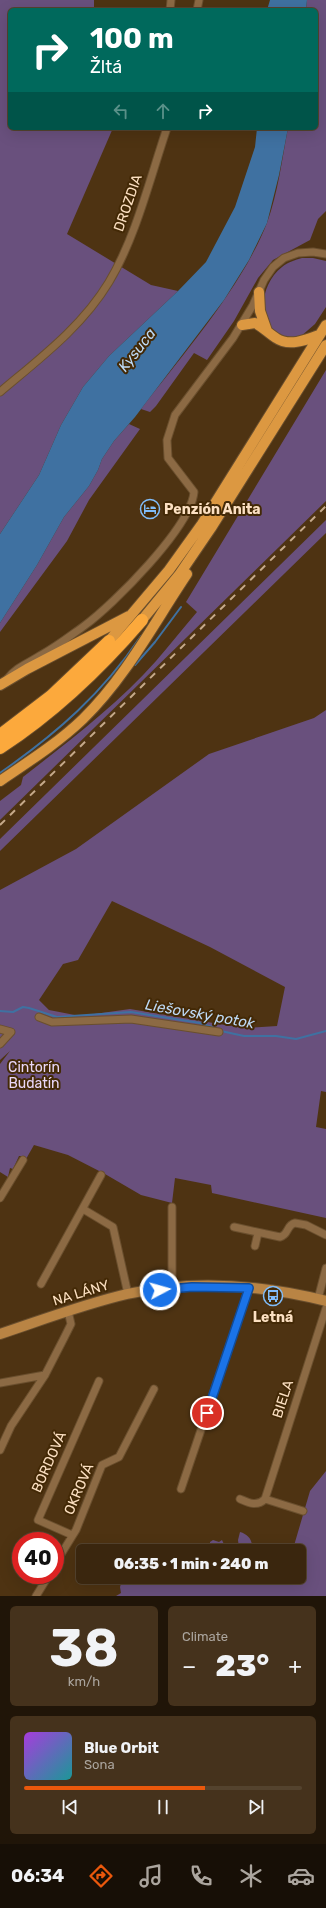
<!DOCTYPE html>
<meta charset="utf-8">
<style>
body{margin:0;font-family:Rubik,sans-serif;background:#45321c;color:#f1f3f6;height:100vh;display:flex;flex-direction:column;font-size:15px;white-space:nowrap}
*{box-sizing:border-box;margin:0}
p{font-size:13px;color:#aba59e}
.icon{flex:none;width:22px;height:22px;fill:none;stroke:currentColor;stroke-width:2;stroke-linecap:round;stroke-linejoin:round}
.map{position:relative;height:1596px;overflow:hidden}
.details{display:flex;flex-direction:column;gap:10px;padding:10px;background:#201508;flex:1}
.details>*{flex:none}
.hud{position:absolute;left:8px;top:8px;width:310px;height:122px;border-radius:6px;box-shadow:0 4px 16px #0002,0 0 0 1px #54432e;background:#00695c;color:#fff;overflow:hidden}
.speed{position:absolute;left:12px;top:1532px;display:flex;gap:8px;font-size:20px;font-weight:700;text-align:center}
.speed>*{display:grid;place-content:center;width:52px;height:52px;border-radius:50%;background:#3a260e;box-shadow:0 4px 16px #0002,0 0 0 1px #54432e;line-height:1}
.speed .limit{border:6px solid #d22;background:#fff;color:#111}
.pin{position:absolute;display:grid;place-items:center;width:34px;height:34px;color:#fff;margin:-17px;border:2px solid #fff;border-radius:50%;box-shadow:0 1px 4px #0007}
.me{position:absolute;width:44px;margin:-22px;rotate:84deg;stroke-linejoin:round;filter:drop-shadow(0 0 3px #0008)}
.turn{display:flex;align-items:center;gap:14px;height:84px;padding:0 16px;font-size:18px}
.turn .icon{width:52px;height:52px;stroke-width:2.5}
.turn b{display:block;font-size:28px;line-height:34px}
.lanes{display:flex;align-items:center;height:38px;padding:0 16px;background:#0003;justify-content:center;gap:20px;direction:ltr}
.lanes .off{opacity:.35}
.big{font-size:30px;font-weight:800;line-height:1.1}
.details .tile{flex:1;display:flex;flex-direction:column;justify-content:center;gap:6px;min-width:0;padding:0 14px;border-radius:6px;background:#45321c}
.details .dial{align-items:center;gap:0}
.dial b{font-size:52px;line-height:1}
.song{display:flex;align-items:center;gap:12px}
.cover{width:48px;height:48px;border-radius:6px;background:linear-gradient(135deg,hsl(280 70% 55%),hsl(180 70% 35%))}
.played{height:4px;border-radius:2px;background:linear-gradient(90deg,#ea580c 65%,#54432e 65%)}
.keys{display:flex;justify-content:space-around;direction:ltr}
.heat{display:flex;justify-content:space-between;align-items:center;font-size:22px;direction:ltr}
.details .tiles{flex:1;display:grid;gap:10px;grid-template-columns:1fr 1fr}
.tile:last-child{grid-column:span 2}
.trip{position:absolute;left:76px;top:1544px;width:230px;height:40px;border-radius:6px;background:#3a260e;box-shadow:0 4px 16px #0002,0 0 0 1px #54432e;font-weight:800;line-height:40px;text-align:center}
.tabs{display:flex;height:64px;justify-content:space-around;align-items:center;background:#170f06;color:#aba59e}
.tabs .icon{width:28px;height:28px}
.tabs .active{color:#ea580c}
.tabs b{font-size:18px;color:#f1f3f6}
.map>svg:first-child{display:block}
.green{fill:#69507d;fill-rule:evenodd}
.water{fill:#3f71a1}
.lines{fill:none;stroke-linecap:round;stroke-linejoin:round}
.stream{stroke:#3f71a1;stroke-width:2}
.street-casing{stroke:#6a4f2e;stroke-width:9}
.secondary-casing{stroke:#6a4f2e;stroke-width:12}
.primary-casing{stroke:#6a4f2e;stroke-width:12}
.highway-casing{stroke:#6a4f2e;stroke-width:14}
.street{stroke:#8c6a44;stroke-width:7}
.secondary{stroke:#b98444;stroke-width:10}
.primary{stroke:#dc9841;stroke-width:10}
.highway{stroke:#fca93c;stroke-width:12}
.rail{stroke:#c5a98a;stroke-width:2;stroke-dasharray:7 7;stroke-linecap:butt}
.route-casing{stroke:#114b97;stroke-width:10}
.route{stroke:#1a73e8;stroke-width:7}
.labels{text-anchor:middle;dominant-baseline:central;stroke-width:4;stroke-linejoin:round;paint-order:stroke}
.street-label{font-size:14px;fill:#fce0c2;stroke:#432906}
.poi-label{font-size:14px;font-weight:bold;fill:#fce0c2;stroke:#432906;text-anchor:start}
.park-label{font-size:14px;fill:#e9d7f8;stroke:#432906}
.water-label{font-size:15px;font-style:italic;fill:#bedaf6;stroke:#432906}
</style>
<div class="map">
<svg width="326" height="1596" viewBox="0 0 326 1596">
<rect width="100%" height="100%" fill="#4e3312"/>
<path class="green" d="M0,0H94V10H10V128H113L67,234L151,285L178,291L109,356L83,387L61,425L39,475L0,534Z
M307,0H326V211L318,219L310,240L273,260L258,278L234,321L207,360L194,353L156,406L150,412L141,409C183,354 242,287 267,223C278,193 282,159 288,128H316V10H306Z
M302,258H313L326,261V307L315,324L300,337C256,343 254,289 282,267C288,262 295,260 302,258Z
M326,370V501L0,820V801L21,785L23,777C69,741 117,705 156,661C170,645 183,628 197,612L186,602Z
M129,424L140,429L89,500L67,541L0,632V623L37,565L64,517L89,486L98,470L102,459L114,441Z
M326,520V533L0,851V839Z
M326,710V1092L321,1091L316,1127L326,1129V1218L212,1193L211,1185L175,1178L172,1203L141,1195L105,1174L68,1155L34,1145L26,1159L21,1156H19L13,1169L10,1168L8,1177L0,1172V1064L10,1051L0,1060V890L76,849L209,754L314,718ZM112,901L210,947L285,987L277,1026L248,1028L225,1025L130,1009L80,1016L49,1010L39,1000L63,964L78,960Z
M326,1471V1596H116L121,1593L120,1587L123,1577H299V1551H289L293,1549L310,1491Z
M240,1532C247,1534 251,1538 252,1545L247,1551H233L239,1548L238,1540Z
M213,1540L219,1542L222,1540L227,1551H210V1542Z"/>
<path class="water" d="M270,0H307L306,10H267Z
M257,128H288L279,175L267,223L249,260L224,300L135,417L114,441L102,459L98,470L89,486L64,517L37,565L0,623V534L39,475L61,425L83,387L109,356L178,291L206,262L235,207L255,147Z"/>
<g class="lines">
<path class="stream" d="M135,665L155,642L181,607
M0,773C57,733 102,694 141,636
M0,1011L13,1012L23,1007L29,1008L57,1017L131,1012L200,1023L215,1028
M221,1031L244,1036H276L296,1039L326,1031"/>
<g class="street-casing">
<path id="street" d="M170,10L171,0
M197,10L199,0
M0,392C39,359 82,327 109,282C136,237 150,178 167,128
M7,679C16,667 29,663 41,655C56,647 70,636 84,626C113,605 191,527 194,492L168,458L167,440L175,415L233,338L253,305L264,280L273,267L284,258L298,253L313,252L326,254
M39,1017L52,1022L131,1019L219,1032
M0,1029L11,1032L0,1044
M0,1198L23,1160
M172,1207V1288
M83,1209L113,1227L128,1294
M234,1227L280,1237C289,1235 286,1225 295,1223L306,1225L326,1235
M255,1246L258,1233
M41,1284L101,1175
M318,1299L326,1268
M0,1383L45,1375
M0,1450L11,1426L45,1375L64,1338L71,1324L68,1311
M181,1489L249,1288
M240,1499C249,1503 257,1507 265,1499L303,1511
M265,1499L326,1308
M72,1535L38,1520L99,1381
M55,1564L76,1530L102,1465L119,1457L154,1389
M36,1596L49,1575"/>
</g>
<g class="secondary-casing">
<path id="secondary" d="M0,1334C42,1320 84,1304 127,1294C192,1280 262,1285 326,1301"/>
</g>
<g class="primary-casing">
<path id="primary" d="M259,292L260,311L267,331
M242,325L255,323C263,327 268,333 276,338C289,347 306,340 319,335
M142,620L179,575L211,528L326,345
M109,641L169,570L202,524L326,325
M0,685L27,669L129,616
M0,781C28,762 58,743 83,719C126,677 154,623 187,574"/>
</g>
<g class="highway-casing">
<path id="highway" d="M0,735L51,696L109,641
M0,748C55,712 100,669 142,620"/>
</g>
<use href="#street" class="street"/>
<use href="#secondary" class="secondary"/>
<use href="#primary" class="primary"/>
<use href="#highway" class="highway"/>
<path class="rail" d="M0,825L326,506"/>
</g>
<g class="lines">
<g class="route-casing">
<path id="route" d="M160,1290L192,1287L249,1288L207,1413"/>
</g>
<use href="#route" class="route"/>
</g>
<defs>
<g id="hotel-ring" transform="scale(1)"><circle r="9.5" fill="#432906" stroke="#80bdfa" stroke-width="1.5"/><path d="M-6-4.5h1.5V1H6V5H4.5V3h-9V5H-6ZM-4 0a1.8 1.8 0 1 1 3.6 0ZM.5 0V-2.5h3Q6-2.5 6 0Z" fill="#80bdfa"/></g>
<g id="bus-ring" transform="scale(1)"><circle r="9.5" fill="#432906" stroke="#80bdfa" stroke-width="1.5"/><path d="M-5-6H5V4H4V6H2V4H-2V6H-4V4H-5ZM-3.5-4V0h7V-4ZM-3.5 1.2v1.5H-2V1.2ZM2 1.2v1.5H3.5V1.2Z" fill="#80bdfa"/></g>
</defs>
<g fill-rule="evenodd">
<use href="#hotel-ring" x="150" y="509"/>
<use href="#bus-ring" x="273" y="1296"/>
</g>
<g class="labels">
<g class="street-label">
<text transform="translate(128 203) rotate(-71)">DROZDIA</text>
<text transform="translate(81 1293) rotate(-17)">NA LÁNY</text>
<text transform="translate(283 1399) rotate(-72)">BIELA</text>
<text transform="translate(49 1462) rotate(-66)">BORDOVÁ</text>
<text transform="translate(79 1489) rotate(-67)">OKROVÁ</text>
</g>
<g class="poi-label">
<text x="164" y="509">Penzión Anita</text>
<text x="273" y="1317" text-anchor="middle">Letná</text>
</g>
<g class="park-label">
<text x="34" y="1067">Cintorín<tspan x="34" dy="16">Budatín</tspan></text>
</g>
<g class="water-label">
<text transform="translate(137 350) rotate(-52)">Kysuca</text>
<text transform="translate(200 1014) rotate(10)">Liešovský potok</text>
</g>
</g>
</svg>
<div class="speed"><div class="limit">40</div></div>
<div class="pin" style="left:207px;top:1413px;background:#d93025"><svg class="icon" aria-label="arrive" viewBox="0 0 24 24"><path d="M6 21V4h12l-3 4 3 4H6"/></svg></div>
<svg class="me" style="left:160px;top:1290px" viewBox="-20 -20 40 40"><circle r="17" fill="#1a73e8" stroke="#fff" stroke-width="3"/><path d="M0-11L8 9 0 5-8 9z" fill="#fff"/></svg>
<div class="trip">06:35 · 1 min · 240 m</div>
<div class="hud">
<div class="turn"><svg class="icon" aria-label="right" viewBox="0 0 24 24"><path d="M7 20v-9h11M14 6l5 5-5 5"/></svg><div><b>100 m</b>Žltá</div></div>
<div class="lanes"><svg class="icon off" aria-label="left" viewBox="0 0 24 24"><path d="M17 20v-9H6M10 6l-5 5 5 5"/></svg><svg class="icon off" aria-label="ahead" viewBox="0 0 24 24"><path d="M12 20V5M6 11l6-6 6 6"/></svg><svg class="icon" aria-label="right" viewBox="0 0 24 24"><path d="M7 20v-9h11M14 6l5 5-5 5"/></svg></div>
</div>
</div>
<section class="details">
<div class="tiles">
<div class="tile dial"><b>38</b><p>km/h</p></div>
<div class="tile"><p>Climate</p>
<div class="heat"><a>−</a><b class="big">23°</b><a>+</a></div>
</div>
<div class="tile">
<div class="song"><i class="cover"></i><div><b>Blue Orbit</b><p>Sona</p></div></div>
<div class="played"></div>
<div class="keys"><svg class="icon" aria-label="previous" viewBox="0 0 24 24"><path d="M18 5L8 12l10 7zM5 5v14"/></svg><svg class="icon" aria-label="pause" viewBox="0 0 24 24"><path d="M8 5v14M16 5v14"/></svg><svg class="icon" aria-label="next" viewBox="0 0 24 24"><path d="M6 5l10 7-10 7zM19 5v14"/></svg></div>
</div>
</div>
</section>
<nav class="tabs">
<b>06:34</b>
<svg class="icon active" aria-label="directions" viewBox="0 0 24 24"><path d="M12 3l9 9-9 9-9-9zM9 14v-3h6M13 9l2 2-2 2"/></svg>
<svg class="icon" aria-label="music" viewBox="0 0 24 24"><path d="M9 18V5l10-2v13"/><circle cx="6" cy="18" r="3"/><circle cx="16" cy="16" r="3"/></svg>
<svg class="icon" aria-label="phone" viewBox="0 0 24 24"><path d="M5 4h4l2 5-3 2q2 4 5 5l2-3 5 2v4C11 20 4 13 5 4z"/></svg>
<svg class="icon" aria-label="climate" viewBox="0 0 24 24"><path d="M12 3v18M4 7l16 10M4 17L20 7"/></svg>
<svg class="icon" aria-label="car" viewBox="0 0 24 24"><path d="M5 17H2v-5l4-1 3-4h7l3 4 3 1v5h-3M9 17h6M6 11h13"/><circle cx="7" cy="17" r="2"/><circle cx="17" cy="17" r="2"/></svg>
</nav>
